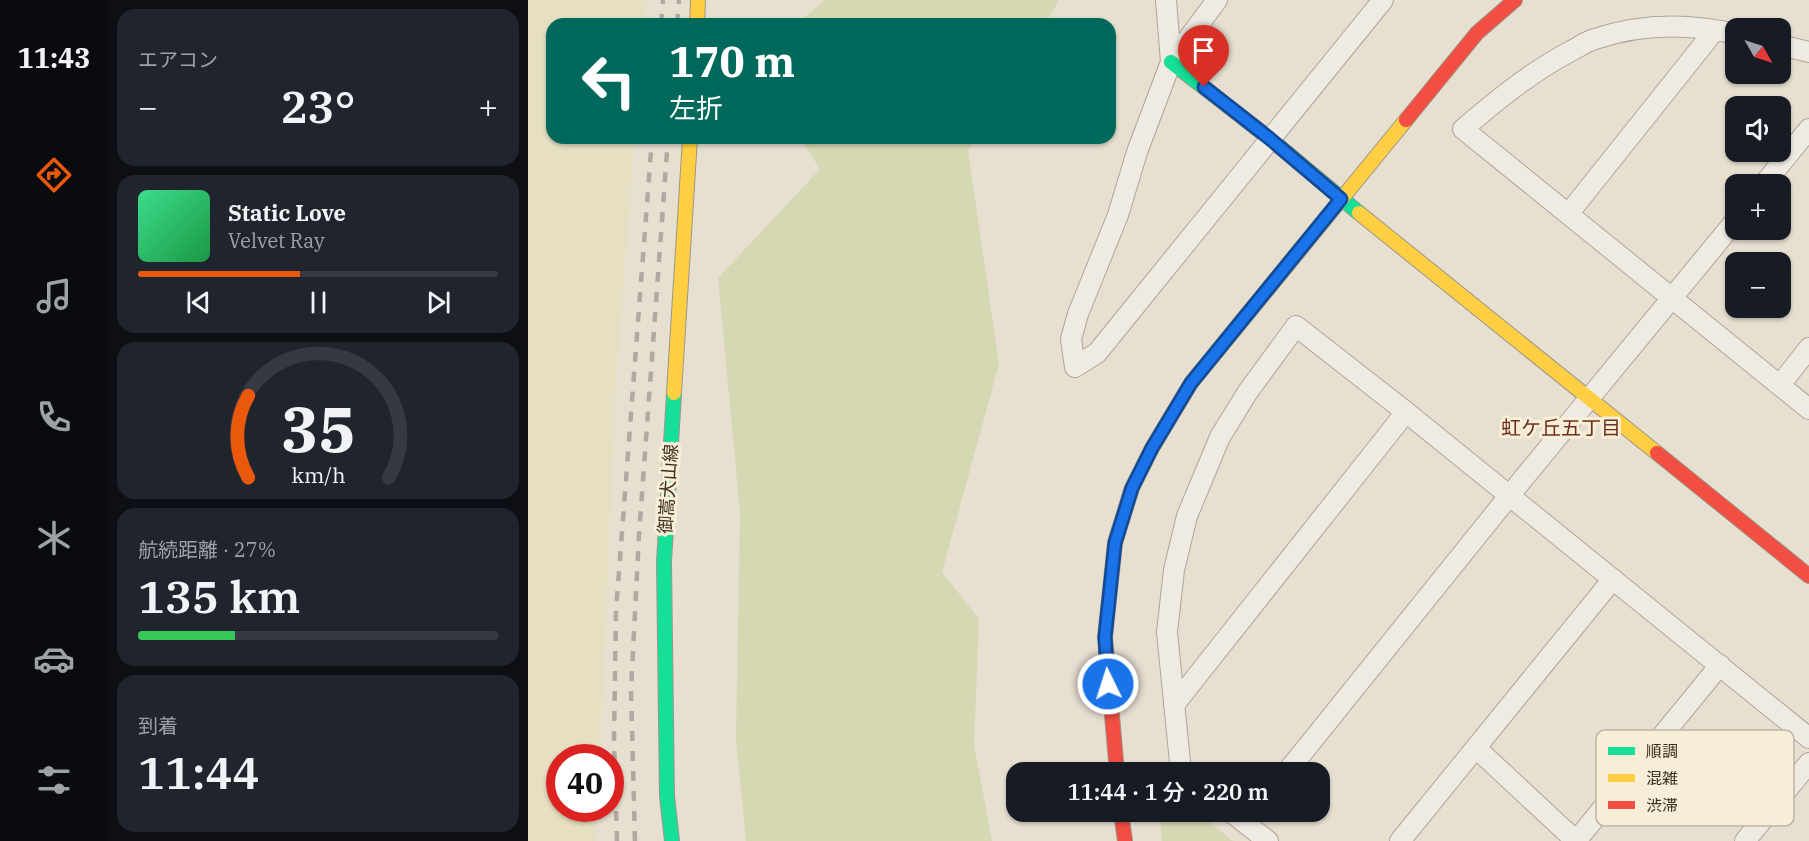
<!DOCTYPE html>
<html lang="ja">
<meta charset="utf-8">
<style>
body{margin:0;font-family:"IBM Plex Serif","Noto Sans JP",serif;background:#20242c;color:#f1f3f6;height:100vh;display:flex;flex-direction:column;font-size:22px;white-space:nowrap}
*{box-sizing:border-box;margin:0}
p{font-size:20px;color:#9ea1a6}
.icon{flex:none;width:33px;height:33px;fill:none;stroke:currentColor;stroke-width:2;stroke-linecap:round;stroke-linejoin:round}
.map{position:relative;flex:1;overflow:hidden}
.side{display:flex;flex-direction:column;gap:9px;padding:9px;background:#0d0f14;width:420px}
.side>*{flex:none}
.hud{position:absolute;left:18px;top:18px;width:570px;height:126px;border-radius:18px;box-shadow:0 2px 4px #0004;background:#00695c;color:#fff;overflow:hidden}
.needle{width:39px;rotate:129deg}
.tools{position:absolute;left:1197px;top:18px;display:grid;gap:12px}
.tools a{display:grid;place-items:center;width:66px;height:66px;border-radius:12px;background:#171b24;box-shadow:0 2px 4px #0004;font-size:30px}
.speed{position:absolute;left:18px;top:744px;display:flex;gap:12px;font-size:30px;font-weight:700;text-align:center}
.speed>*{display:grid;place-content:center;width:78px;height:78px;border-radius:50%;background:#171b24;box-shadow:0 2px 4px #0004;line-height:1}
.speed .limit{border:9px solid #d22;background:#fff;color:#111}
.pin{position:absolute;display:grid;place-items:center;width:51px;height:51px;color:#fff;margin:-62px -26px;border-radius:50% 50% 50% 0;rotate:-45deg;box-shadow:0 0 6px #0007}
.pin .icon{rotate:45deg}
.me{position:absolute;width:66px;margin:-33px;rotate:356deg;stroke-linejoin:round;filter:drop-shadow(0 0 4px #0008)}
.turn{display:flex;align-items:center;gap:21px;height:126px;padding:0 24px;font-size:27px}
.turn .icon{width:78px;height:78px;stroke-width:2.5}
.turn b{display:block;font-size:42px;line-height:51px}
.big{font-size:45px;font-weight:600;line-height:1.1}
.side .tile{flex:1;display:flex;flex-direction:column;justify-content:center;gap:9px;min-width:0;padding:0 21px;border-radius:18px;background:#20242c}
.side .dial{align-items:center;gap:0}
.dial svg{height:156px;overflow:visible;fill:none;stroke:#363941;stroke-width:7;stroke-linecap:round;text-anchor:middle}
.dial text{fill:#f1f3f6;stroke:none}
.song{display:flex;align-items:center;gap:18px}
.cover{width:72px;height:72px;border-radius:9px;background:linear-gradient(135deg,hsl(150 70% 55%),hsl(140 70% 35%))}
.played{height:6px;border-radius:3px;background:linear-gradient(90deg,#ea580c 45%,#363941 45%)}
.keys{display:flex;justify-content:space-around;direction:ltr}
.heat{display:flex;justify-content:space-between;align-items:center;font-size:33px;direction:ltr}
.charge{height:9px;border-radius:4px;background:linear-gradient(90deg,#34c759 27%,#363941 0)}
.trip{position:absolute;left:478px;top:762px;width:324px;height:60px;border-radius:18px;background:#171b24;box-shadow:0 2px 4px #0004;font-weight:600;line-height:60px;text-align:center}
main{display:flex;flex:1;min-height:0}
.tab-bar{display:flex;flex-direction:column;width:108px;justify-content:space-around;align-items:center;background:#090b0e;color:#9ea1a6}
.tab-bar .icon{width:42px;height:42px}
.tab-bar .active{color:#ea580c}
.tab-bar b{font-size:27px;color:#f1f3f6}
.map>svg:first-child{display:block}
.farmland{fill:#e6dfc2}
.green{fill:#d6d7b3}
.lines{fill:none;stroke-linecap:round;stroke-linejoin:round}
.street-casing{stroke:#ada599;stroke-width:22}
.fast-casing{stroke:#9c958a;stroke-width:16}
.slow-casing{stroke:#9c958a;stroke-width:16}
.jam-casing{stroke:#9c958a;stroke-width:16}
.street{stroke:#efebe3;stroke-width:20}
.fast{stroke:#16e098;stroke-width:14}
.slow{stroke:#ffcf43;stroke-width:14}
.jam{stroke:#f24e42;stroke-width:14}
.rail{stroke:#afaaa2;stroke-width:4.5;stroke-dasharray:10 10;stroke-linecap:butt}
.route-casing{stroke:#114b97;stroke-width:15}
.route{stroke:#1a73e8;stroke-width:10}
.labels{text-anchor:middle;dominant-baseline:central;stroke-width:6;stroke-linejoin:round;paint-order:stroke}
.street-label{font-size:18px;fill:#3d2e20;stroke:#f7eed8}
.neighbourhood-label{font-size:20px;fill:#6b2e1e;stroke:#f7eed8}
.key{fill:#f7eed8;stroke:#bfb4a1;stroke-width:1.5}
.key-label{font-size:16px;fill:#3d2e20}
</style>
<main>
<nav class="tab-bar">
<b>11:43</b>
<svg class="icon active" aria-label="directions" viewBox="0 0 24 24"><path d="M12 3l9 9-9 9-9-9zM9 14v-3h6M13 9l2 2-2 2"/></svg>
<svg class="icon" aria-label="music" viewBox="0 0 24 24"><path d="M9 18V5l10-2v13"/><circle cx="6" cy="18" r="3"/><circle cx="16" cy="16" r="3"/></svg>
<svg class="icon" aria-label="phone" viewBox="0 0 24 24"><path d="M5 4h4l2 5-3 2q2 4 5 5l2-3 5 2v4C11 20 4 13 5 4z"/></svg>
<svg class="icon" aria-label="climate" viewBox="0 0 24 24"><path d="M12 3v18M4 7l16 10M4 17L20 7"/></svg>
<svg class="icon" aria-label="car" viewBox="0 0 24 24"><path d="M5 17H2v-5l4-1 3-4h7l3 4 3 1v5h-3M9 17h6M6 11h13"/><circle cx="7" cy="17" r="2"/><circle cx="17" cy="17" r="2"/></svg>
<svg class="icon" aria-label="filters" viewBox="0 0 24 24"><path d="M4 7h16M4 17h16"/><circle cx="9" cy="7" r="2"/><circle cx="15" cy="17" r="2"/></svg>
</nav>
<section class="side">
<div class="tile"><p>エアコン</p>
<div class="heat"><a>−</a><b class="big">23°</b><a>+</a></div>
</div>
<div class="tile">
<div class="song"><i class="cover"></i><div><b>Static Love</b><p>Velvet Ray</p></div></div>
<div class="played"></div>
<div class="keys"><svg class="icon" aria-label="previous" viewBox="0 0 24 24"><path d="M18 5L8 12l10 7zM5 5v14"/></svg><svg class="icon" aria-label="pause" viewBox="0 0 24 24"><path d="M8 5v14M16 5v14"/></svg><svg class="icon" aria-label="next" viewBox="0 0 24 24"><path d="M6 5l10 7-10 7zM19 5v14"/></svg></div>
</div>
<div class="tile dial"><svg viewBox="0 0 100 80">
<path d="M14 69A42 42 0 1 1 86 69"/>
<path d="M14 69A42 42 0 0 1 14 27" stroke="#ea580c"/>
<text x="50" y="56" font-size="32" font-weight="700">35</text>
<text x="50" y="72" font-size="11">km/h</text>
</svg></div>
<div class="tile"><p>航続距離 · 27%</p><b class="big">135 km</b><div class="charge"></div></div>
<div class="tile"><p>到着</p><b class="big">11:44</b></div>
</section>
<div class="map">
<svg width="1281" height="841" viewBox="0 0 1281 841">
<rect width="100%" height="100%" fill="#e7e0d1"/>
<path class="farmland" d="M0,0H118L116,24H24V138H107L88,380L72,757L32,758V808L69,809L68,841H0Z"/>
<path class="green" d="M297,0H531L517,24H269Z
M272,138H448L440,151L471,364L414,572L451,619L446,744L464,841H218L208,739L212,513L190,278L292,169Z
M631,812H668L705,841H634Z"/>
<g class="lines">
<g class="street-casing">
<path id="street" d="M638,0L643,62
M689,0L643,62L609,152L590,215L550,314L543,339L547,367L569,353L855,0
M1208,34C1160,23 1114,23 1067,39C1059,41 1051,47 1043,51C1003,72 969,100 935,129L1281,409
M1252,45L1281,52
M1236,184L1281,129
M1041,213L1187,30
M1252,385L1281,348
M646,705L878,412
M948,748L1048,841
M653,772L639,632L646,570L659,516L692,437L719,393L768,326L878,412L1281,738
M759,772L981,496L1208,220
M703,812L740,841
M872,841L1085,579
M1048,841L1192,665
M1217,841L1281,763"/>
</g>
<g class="fast-casing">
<path id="fast" d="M643,62L741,138L831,213
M144,841L139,796L136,562L146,393"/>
</g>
<g class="slow-casing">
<path id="slow" d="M169,24L170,0
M831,213L1129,453
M146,393L162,138
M589,536L604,488L624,448L663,383L878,120"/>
</g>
<g class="jam-casing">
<path id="jam" d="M878,120L949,33L987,0
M1129,453L1281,576
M589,772L577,637L587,543L589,536
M593,812L597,841"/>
</g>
<use href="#street" class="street"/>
<use href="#fast" class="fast"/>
<use href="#slow" class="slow"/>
<use href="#jam" class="jam"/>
<path class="rail" d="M133,24L135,0
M149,24L151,0
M89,841L86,739L88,611L124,138
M107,841L103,690L111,535L140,138"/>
</g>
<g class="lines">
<g class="route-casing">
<path id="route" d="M580,684L577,637L587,543L604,488L624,448L663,383L813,199L741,138L676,87"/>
</g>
<use href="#route" class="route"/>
</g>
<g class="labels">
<g class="street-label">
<text transform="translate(140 489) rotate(-86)">御嵩犬山線</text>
</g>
<g class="neighbourhood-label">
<text x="1033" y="427">虹ケ丘五丁目</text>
</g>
</g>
<rect x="1068" y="730" width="198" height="96" rx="9" class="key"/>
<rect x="1080" y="747" width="27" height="8" fill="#16e098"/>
<rect x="1080" y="774" width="27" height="8" fill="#ffcf43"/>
<rect x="1080" y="801" width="27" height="8" fill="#f24e42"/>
<g class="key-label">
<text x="1118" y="757">順調</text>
<text x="1118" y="784">混雑</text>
<text x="1118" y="811">渋滞</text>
</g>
</svg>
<div class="tools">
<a><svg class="needle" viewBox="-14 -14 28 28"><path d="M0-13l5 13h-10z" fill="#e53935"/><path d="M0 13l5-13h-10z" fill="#9ea1a6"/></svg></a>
<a><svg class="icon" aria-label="sound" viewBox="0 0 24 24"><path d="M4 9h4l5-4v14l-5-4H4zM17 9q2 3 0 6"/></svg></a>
<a>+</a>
<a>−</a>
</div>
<div class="speed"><div class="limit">40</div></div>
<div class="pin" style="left:676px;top:87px;background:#d93025"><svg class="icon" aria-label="arrive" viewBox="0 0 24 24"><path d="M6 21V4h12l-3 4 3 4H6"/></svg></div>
<svg class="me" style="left:580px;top:684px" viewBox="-20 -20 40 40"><circle r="17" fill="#1a73e8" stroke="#fff" stroke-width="3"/><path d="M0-11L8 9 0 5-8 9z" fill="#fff"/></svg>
<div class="trip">11:44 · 1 分 · 220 m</div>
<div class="hud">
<div class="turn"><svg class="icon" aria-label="left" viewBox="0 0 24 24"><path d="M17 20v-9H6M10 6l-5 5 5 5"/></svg><div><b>170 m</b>左折</div></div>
</div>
</div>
</main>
